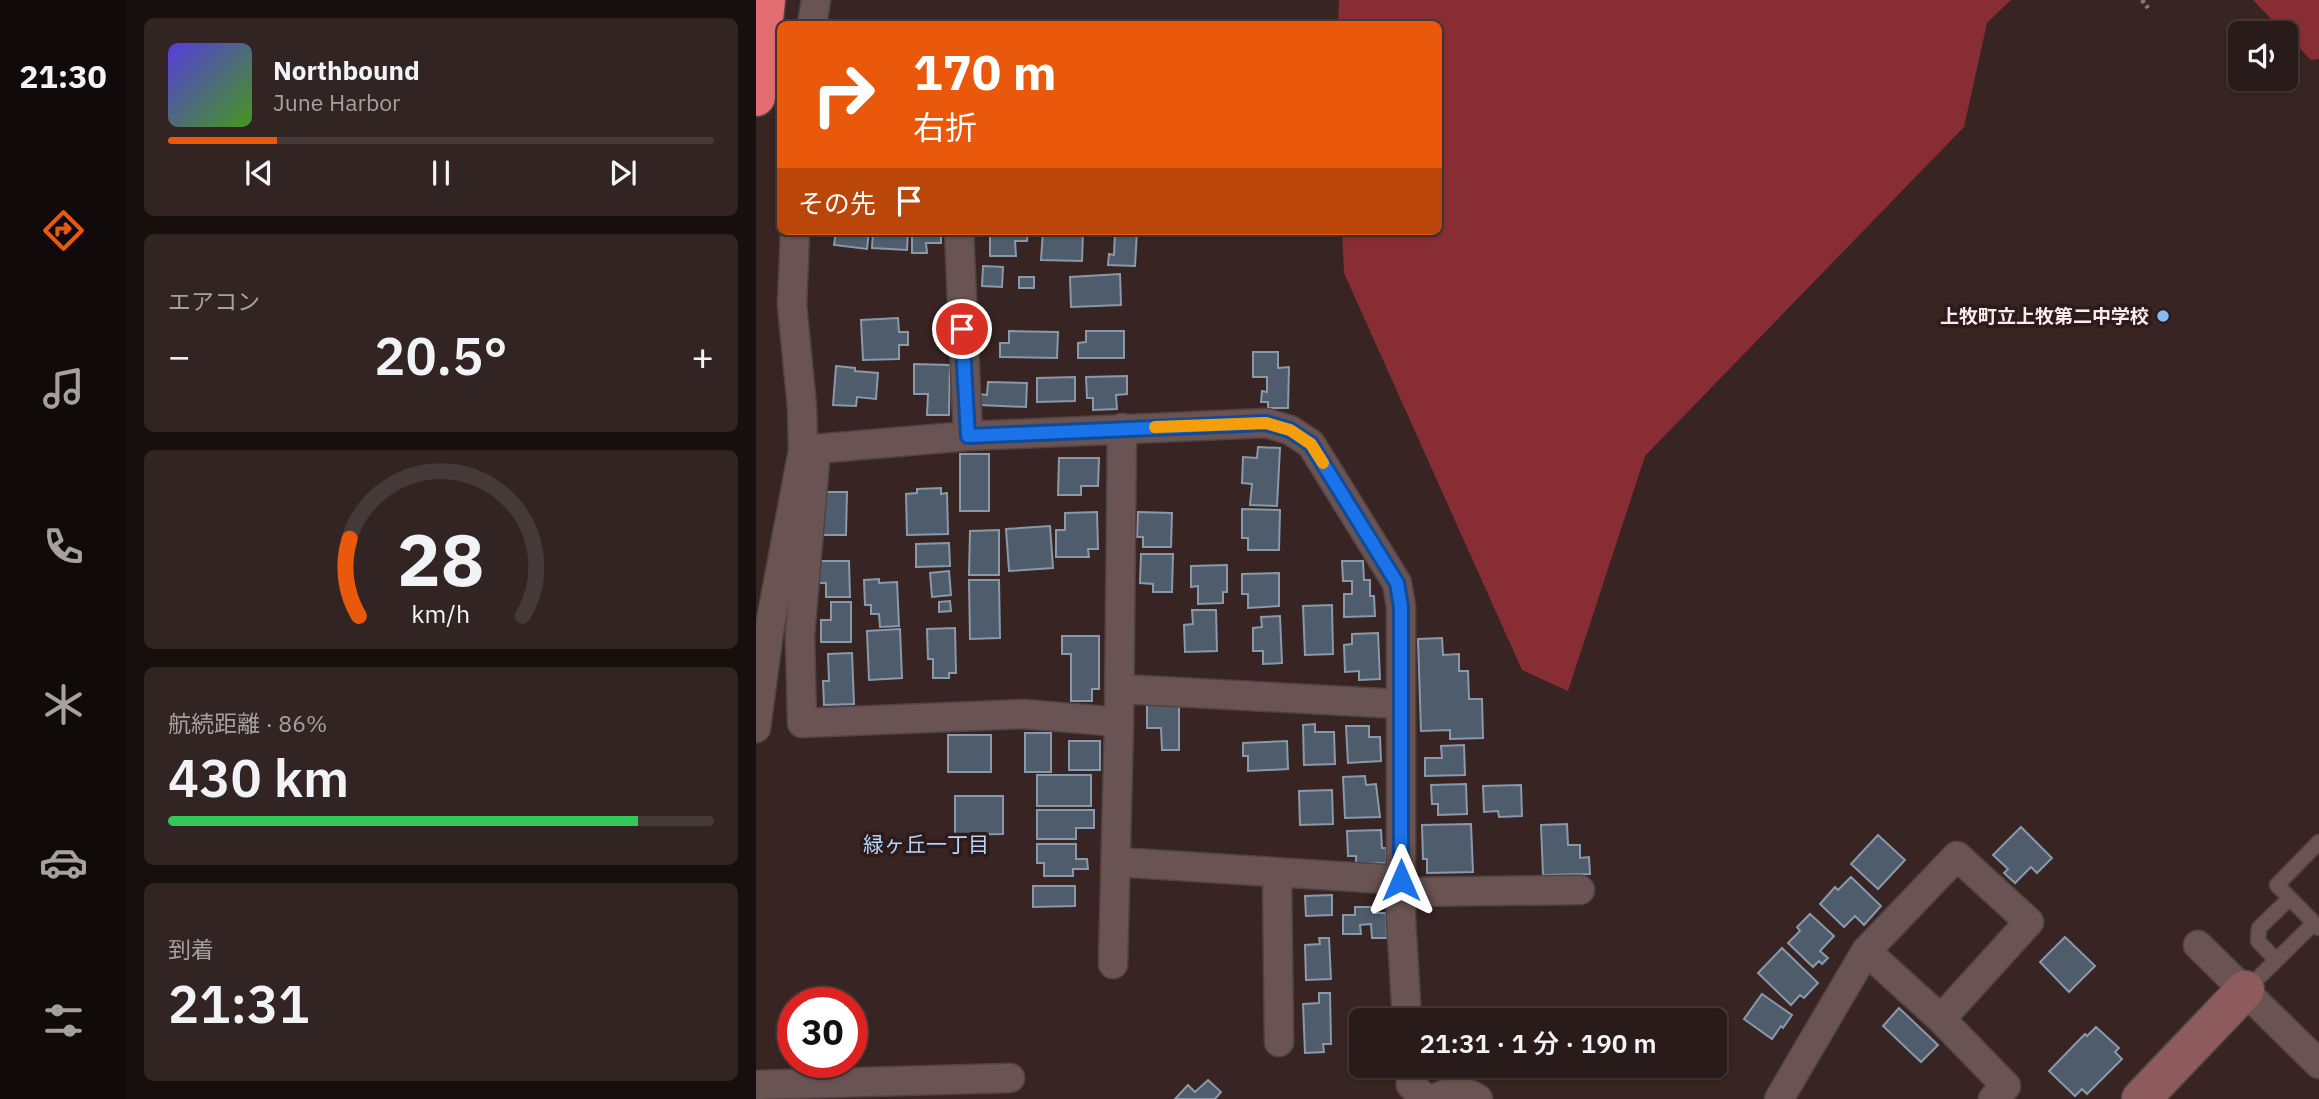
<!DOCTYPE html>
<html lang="ja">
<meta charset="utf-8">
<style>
body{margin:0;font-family:"IBM Plex Sans","Noto Sans JP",sans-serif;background:#312423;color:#f1f3f6;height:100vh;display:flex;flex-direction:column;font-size:26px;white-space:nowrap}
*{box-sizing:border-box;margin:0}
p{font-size:23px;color:#a5a1a2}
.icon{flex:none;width:38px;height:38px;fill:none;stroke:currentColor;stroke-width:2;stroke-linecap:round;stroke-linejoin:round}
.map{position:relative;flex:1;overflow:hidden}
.side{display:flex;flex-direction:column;gap:18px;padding:18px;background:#170f0e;width:630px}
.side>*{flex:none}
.hud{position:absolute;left:21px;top:21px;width:665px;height:214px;border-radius:10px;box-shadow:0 2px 5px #0004,0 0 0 2px #453939;background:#ea580c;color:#fff;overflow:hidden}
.buttons{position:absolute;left:1472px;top:21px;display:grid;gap:14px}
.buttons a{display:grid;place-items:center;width:70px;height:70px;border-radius:10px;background:#291b1a;box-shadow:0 2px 5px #0004,0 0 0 2px #453939;font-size:35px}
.speed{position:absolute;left:21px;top:987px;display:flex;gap:14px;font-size:35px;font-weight:700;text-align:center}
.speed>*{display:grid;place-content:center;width:91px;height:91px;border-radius:50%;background:#291b1a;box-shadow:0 2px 5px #0004,0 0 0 2px #453939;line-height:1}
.speed .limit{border:10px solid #d22;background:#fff;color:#111}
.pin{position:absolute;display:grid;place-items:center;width:60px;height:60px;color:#fff;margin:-30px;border:4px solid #fff;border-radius:50%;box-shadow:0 2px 7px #0007}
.me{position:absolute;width:77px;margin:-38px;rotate:0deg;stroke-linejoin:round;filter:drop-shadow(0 0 5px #0008)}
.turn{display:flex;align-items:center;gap:24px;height:147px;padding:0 21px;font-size:32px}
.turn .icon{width:91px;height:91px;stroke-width:2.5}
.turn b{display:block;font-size:49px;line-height:60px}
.then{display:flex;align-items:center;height:66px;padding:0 21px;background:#0003;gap:14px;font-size:26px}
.big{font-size:52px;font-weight:600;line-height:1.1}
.side .tile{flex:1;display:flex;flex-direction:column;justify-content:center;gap:10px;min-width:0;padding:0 24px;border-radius:10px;background:#312423}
.side .dial{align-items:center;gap:0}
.dial svg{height:182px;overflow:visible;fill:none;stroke:#453939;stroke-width:7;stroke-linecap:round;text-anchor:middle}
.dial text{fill:#f1f3f6;stroke:none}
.song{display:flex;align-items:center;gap:21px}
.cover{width:84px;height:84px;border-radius:10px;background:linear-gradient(135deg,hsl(250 70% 55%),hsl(100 70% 35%))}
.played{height:7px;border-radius:4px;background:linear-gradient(90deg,#ea580c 20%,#453939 20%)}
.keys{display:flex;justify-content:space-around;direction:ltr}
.heat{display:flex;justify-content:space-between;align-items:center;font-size:38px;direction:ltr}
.charge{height:10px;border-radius:5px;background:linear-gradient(90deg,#34c759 86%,#453939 0)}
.trip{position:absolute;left:593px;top:1008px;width:378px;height:70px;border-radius:10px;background:#291b1a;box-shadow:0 2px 5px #0004,0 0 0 2px #453939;font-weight:600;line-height:70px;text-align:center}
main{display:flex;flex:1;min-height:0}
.menu{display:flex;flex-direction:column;width:126px;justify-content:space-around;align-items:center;background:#100b0a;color:#a5a1a2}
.menu .icon{width:49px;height:49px}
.menu .selected{color:#ea580c}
.menu b{font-size:32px;color:#f1f3f6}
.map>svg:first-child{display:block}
.forest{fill:#892d34}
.building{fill:#4e5c6c;stroke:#8999aa;stroke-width:2}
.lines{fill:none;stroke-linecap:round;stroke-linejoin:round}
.lane-casing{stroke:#534243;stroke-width:17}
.street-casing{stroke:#534243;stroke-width:31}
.secondary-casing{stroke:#534243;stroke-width:41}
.highway-casing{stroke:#534243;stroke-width:41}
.path{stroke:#8c7b7a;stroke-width:4.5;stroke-dasharray:3.5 3.5;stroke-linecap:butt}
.lane{stroke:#6a5353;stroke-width:14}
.street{stroke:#6a5353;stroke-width:28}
.secondary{stroke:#8e5b5c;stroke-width:38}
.highway{stroke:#e16d72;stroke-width:38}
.route-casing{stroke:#114b97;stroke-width:18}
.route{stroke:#1a73e8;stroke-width:12}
.slow{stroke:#f59e0b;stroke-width:12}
.poi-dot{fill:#80bdfa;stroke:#2d1a1a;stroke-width:2.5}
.labels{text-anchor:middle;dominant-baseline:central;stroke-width:7;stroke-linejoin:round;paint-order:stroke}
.poi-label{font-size:19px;font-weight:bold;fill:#faecec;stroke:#2d1a1a;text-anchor:end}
.neighbourhood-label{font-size:21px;fill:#b5d6f9;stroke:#2d1a1a}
</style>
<main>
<nav class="menu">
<b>21:30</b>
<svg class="icon selected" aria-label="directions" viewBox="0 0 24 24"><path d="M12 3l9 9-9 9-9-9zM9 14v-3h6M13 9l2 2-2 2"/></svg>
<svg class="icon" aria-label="music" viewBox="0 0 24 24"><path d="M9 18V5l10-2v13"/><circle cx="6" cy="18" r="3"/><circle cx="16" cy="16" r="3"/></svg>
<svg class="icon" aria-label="phone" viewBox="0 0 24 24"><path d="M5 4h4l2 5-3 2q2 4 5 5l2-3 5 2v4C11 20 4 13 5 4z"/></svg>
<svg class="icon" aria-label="climate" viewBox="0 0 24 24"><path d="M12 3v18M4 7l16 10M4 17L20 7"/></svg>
<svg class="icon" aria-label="car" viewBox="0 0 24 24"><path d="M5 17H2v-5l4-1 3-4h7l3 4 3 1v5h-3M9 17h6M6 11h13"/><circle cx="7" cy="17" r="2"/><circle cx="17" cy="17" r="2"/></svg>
<svg class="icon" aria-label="filters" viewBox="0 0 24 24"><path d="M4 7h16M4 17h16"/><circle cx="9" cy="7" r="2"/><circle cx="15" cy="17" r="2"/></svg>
</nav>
<section class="side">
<div class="tile">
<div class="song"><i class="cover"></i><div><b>Northbound</b><p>June Harbor</p></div></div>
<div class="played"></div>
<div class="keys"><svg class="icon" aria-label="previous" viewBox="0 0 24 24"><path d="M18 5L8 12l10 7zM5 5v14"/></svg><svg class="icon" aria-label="pause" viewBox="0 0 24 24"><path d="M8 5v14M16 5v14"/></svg><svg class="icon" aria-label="next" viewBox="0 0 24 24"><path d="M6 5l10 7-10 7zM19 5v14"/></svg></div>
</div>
<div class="tile"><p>エアコン</p>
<div class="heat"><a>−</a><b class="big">20.5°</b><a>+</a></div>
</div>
<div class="tile dial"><svg viewBox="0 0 100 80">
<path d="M14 69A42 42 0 1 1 86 69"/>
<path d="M14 69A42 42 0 0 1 10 35" stroke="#ea580c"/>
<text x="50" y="56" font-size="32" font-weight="700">28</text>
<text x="50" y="72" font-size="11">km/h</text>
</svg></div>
<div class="tile"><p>航続距離 · 86%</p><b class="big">430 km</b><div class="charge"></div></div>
<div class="tile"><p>到着</p><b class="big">21:31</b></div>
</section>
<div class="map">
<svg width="1563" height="1099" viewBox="0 0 1563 1099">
<rect width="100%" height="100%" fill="#372423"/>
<path class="forest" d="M583,0H1255L1231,23L1208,127L889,456L812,691L766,670L588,273L586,231H682V24H582Z
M1497,0H1563V59L1555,60Z"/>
<path class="building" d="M80,231H113L111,249L78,245Z
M117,231H152L151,250L116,248Z
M156,231H185V243H170L171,253H156Z
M234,231H272L271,241H259L260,256H234Z
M287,231H327L326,261L285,260Z
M359,231H381L379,266L352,265L353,254L358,255Z
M227,266L247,267L246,287L226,286Z
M364,274L365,305L315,307L314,277Z
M263,277H278V288H263Z
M142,318L143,332H152V345H143V359L107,360L105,320Z
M253,331L302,332L301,358L244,357V343H253Z
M330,331H368V358H322V343L330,342Z
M497,352H522V368L533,367L532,408H512V402H505L506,391L511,392V377H497Z
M158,364L194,365L193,415H171L172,394H158Z
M80,366L99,368V371L122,373L120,399L101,397L100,406L77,405Z
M371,376V394L360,395L361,409L337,410V398H331L330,377Z
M319,377V401L281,402V378Z
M232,382L271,383L270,407L224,405V394L231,395Z
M502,447L524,448L521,506L494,505L496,484L486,483L487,457L501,458Z
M204,454H233V511H204Z
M303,458H343L342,486H325V495H302Z
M185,488V494L191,493L192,534L151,535L150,494L161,493V489Z
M67,492H91L90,535H66Z
M486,509L524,510L523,550H492V538H486Z
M341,512L342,549H332L333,557H300V530H309V513Z
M382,512L416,513L415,547H387V537H381Z
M294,526L297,568L253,571L250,529Z
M243,530V575H213L214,531Z
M193,543L194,566L160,567V544Z
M385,554H417L416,592H397V584L384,583Z
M59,561H93L94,597H70V583H59Z
M586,561H607L608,580H614V596H618L619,616L588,617V594H596V581H587Z
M471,565V592H467V603L442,604V586L435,587V566Z
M193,571L195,595L176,597L174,573Z
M523,573V606L492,608V594H486V574Z
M123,579V583L141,582L143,626L124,627L123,614H115V605H109L108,580Z
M213,580H243L244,638L214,639Z
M194,601L195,611L183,612V602Z
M75,602H95V642H65V620H75Z
M576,605L577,654L549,655L547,606Z
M436,610H460L461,651L429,652L428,625L437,624Z
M524,616L526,663L507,664V651H497V628L506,627L505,617Z
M199,628L200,673H193V678H177V659H172L171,629Z
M144,629L146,678L113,680L111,631Z
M622,633L624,679L603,680V671L589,672L588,645L596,644V634Z
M306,636H343V689H336V701H315V654H306Z
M686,638L687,655L703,654V671H712L713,699H726L727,738L694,739V730L665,731L662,639Z
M96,653L98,704L68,705L67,681H73L72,654Z
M391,703H423V750H406L405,728H391Z
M559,724V732H578L579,764L548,765L547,725Z
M590,726H613V737H624L625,761L592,763Z
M269,733H295V772H269Z
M192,735H235V772H192Z
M313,741H344V770H313Z
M531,741L532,769L492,771V756H487V743Z
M708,745L709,775L669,776V758H686L685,746Z
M281,775H335V806H281Z
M609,776L610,785L620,784L624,817L589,818L587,777Z
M710,784L711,814L682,815V804H676L675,785Z
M765,785L766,816L743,817L742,811L728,812L727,786Z
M576,790L577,824L544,825L543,791Z
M199,796H247V834L199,835Z
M281,810H338V828H320V839H281Z
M715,824L717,872L671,873V859H667L666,825Z
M811,824L812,845H824V858L833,857L834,874L787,875L785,825Z
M1265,827L1296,858L1281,873L1275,867L1259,883L1248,873L1252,869L1237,855Z
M625,830L626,848H630V863L600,864V856H592L591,831Z
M1122,835L1149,860L1122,889L1095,864Z
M281,844H320V859H331L332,869H317V876H288V863H281Z
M1095,877L1125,906L1108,925L1099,916L1088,927L1064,904L1079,887L1082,890Z
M277,886H319V906L277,907Z
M576,895V915L550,916L549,896Z
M599,907H617V913H630L631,938H616L615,924L604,925L605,934H587V915H599Z
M1054,914L1078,936L1064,951L1072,958L1066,964L1063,961L1057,967L1032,943L1044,931L1041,927Z
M1309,937L1339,966L1313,992L1284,962Z
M563,938H573L575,979L550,980L549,945L564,944Z
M1026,948L1062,983L1048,998L1044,995L1035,1005L1002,973Z
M563,993H574L575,1044H567L568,1052L549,1053L547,1004L563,1003Z
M1006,994L1036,1015L1027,1028L1025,1026L1016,1039L988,1019Z
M1143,1008L1182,1045L1165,1062L1127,1026Z
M1340,1027L1363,1048L1359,1052L1366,1059L1331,1094L1326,1089L1319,1096L1293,1071L1329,1034L1331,1036Z
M452,1080L465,1092L459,1099H419L432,1085L439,1092Z"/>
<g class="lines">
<g class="lane-casing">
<path id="lane" d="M1563,842L1521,885L1563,928
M1520,960L1502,941L1503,928L1534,898
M1490,990L1558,923"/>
</g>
<g class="street-casing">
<path id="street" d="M56,24L60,0
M203,231L212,436
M60,449L44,635L46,723L267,714L363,722
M47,450L212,436L510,423L534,430L555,444L641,583L645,607V919L651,1020
M364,689L645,704
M0,728L13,631L47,450L46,407L36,305L39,231
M360,862L645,880
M521,873L523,1042
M645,892L824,890
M1442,945L1563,1064
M1110,951L1185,1019L1250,1086L1237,1099
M357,964L363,722L366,428
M654,1066L655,1085L670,1099
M0,1085L254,1078
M678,1099C693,1091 706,1088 722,1099
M1023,1099L1110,951L1201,856L1273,922L1185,1019"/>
</g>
<g class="secondary-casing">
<path id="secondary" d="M1385,1099L1489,990"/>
</g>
<g class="highway-casing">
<path id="highway" d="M0,97L10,0"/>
</g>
<path class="path" d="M1386,0L1392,8"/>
<use href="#lane" class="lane"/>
<use href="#street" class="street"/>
<use href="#secondary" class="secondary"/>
<use href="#highway" class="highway"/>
</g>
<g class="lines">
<g class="route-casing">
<path id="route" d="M206,329L212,436L510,423L534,430L555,444L641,583L645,607V880"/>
</g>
<use href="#route" class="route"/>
<path class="slow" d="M399,427L510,423L534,430L555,444L567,463"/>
</g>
<circle class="poi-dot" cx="1407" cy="316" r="7"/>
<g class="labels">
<g class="poi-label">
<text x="1393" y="316">上牧町立上牧第二中学校</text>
</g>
<g class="neighbourhood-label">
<text x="170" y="844">緑ヶ丘一丁目</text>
</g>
</g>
</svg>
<div class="buttons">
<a><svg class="icon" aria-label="sound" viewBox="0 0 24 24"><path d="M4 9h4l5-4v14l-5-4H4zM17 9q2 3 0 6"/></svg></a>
</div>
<div class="speed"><div class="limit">30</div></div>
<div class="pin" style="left:206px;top:329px;background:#d93025"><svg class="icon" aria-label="arrive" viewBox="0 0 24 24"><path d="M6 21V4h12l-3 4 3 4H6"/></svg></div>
<svg class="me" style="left:645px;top:880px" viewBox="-20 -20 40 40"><path d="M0-17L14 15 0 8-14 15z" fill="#1a73e8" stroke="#fff" stroke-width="4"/></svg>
<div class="trip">21:31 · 1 分 · 190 m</div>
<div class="hud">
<div class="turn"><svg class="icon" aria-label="right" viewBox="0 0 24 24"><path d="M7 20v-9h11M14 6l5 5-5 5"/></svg><div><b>170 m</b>右折</div></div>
<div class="then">その先<svg class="icon" aria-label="arrive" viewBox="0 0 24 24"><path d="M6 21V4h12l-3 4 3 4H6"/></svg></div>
</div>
</div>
</main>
